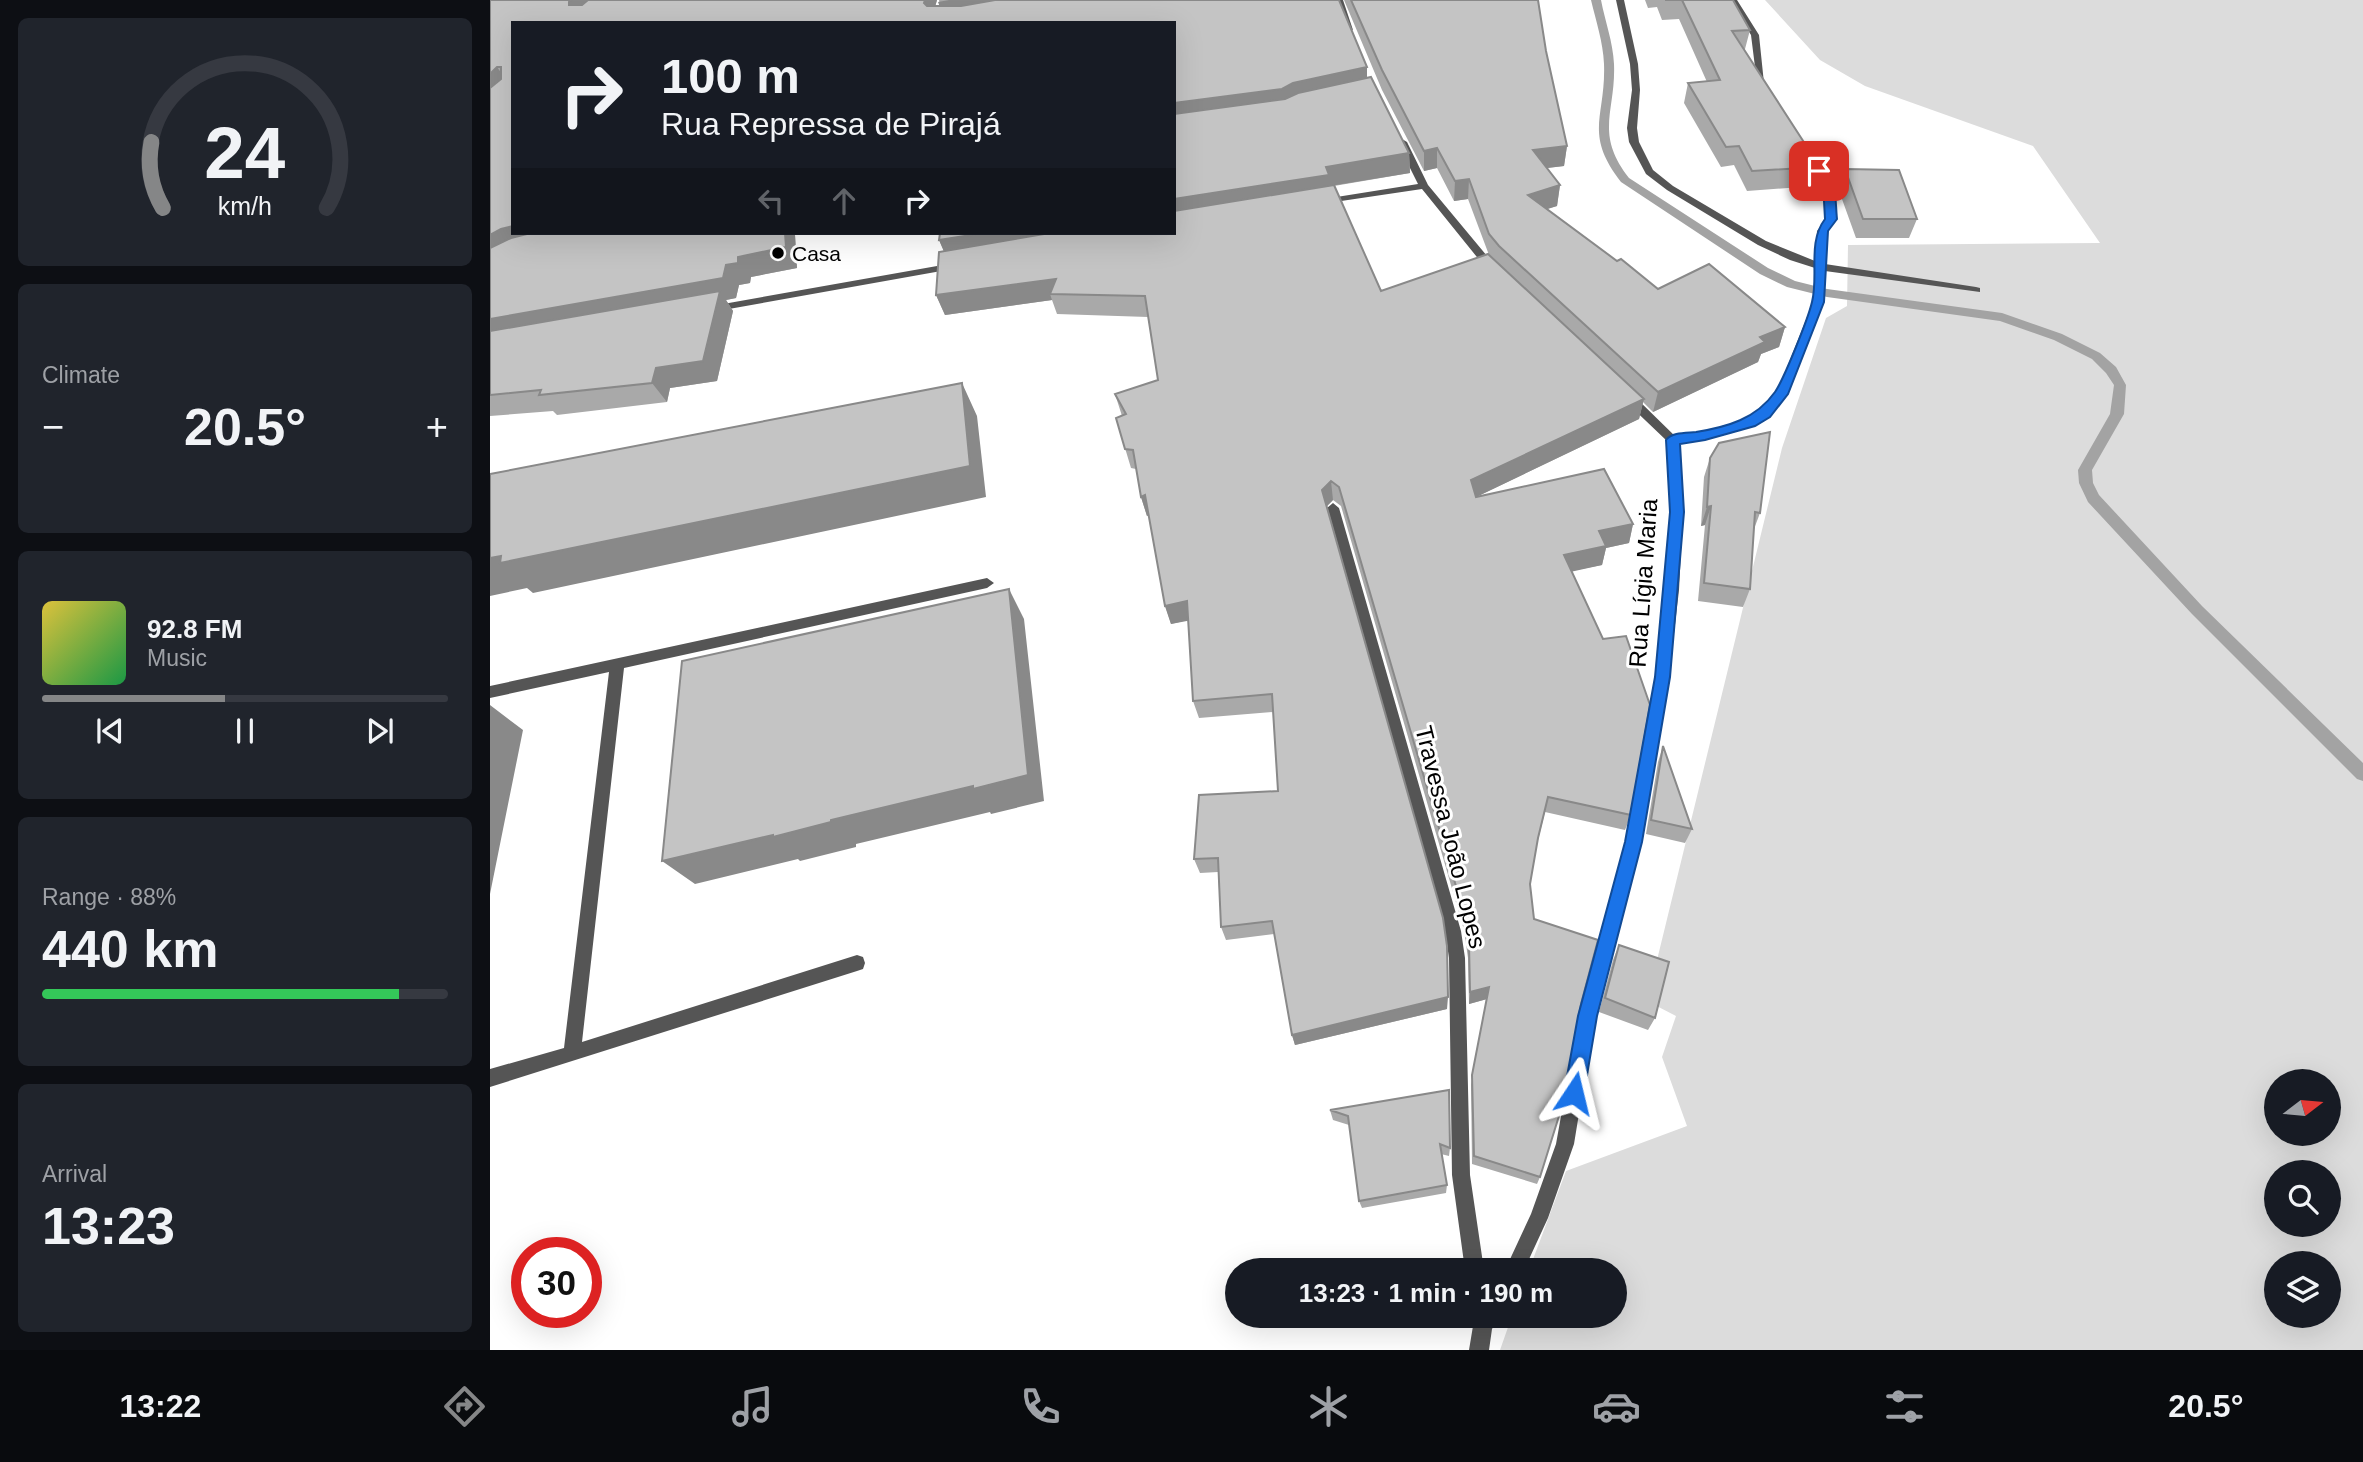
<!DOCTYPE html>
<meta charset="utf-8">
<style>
body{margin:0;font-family:Arial,sans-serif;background:#20242c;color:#f1f3f6;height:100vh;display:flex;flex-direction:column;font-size:26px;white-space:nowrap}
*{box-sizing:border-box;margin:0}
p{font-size:23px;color:#9ea1a6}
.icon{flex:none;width:38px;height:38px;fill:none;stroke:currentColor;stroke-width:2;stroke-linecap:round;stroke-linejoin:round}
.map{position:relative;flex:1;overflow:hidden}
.sheet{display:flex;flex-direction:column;gap:18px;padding:18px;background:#0d0f14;width:490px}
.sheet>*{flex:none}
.guide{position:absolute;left:21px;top:21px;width:665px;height:214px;border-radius:0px;box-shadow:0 7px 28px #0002;background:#171b24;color:#f1f3f6;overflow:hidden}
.needle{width:46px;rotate:74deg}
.fabs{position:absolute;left:1774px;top:1069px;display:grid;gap:14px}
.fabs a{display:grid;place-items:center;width:77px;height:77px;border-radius:50%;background:#171b24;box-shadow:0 7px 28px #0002;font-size:35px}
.speed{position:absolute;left:21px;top:1237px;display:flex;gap:14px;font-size:35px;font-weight:700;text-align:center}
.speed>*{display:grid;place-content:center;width:91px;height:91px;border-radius:50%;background:#171b24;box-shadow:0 7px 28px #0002;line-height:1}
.speed .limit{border:10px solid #d22;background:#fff;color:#111}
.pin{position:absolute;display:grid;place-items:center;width:60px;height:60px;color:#fff;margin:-30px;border-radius:14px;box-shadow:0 4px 10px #0006}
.me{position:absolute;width:77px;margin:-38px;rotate:10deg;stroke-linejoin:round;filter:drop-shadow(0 0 5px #0008)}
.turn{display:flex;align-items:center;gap:24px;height:147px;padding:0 35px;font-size:32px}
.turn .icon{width:91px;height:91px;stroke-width:2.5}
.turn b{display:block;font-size:49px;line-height:60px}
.lanes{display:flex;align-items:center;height:66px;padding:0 35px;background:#0003;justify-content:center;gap:35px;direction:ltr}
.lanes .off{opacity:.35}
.big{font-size:52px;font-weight:700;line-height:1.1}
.sheet .tile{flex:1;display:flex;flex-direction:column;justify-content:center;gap:10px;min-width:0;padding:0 24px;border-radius:10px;background:#20242c}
.sheet .dial{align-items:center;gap:0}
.dial svg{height:182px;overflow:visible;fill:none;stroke:#363941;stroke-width:7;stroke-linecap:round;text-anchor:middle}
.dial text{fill:#f1f3f6;stroke:none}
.song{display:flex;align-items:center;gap:21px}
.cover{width:84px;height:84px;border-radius:10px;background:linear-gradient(135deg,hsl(50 70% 55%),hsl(140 70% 35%))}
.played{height:7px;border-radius:4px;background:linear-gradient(90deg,#858687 45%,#363941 45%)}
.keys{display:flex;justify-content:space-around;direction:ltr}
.heat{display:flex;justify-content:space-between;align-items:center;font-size:38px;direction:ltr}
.charge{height:10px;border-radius:5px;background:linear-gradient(90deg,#34c759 88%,#363941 0)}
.trip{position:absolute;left:735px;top:1258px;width:402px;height:70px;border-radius:35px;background:#171b24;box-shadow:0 7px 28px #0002;font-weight:700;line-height:70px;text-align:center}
.dock{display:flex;height:112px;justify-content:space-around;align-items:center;background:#090b0e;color:#9ea1a6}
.dock .icon{width:49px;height:49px}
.dock .current{color:#858687}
.dock b{font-size:32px;color:#f1f3f6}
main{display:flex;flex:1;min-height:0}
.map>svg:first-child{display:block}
.green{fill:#dcdcdc;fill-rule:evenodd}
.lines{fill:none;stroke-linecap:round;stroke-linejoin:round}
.stream{fill:#a3a3a3;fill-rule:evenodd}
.service{fill:#555;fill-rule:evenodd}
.minor{fill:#555;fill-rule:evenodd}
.wall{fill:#a9a9a9}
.shaded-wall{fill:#898989}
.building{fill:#c4c4c4;stroke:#898989;stroke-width:2}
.route{fill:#1a73e8;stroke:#114b97;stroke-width:2}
.poi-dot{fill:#000;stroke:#fff;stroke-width:2.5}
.labels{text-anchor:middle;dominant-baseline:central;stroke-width:6;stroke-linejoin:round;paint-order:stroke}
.far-poi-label{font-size:21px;fill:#000;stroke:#fff;text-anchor:start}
.street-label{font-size:24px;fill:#000;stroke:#fff}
</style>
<main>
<section class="sheet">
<div class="tile dial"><svg viewBox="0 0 100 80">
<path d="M14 69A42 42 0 1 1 86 69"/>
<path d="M14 69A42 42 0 0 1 9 40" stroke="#858687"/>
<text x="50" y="56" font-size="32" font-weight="700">24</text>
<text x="50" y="72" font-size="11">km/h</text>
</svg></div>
<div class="tile"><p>Climate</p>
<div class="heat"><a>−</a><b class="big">20.5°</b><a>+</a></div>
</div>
<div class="tile">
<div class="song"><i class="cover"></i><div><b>92.8 FM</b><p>Music</p></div></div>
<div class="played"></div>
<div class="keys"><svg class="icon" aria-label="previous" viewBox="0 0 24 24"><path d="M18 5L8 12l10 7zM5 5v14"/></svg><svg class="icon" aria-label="pause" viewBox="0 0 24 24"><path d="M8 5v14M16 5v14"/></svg><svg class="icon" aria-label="next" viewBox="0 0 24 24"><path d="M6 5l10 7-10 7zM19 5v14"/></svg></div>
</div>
<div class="tile"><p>Range · 88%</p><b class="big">440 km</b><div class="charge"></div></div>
<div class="tile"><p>Arrival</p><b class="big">13:23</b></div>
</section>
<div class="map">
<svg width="1873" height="1350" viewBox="0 0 1873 1350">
<rect width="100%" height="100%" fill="#fff"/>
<path class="green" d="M1275,0H1873V1350H1010L1022,1316H1125V1270H1039L1076,1171L1197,1126L1172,1057L1186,1016L1157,1001L1292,448L1336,318L1357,306L1358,245L1610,243L1543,146L1375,86L1330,60ZM1787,1082H1839V1134H1787ZM1787,1172H1839V1225H1787ZM1787,1264H1839V1316H1787Z"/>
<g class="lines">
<path class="stream" d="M1101,0H1111C1115,21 1123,42 1124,64C1126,112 1104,133 1139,178L1278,268L1305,281L1337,289L1512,313L1572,334L1610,353L1626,367L1636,385L1634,414L1602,470L1603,483L1609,495L1712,606L1873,763V781L1867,779L1702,614L1598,502L1589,483L1588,470L1620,414L1624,385L1616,373L1602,359L1564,340L1510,321L1337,297L1297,287L1270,274L1131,182C1093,133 1116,117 1114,64C1113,42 1106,21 1101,0Z"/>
<path class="service" d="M1126,0H1134L1148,64L1150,90L1147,128L1149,142L1163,170L1183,186L1276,241L1325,261L1327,231L1336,219L1333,183L1313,157L1321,155L1343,183L1346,219L1337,231L1335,264L1486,287L1490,288V292L1335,271L1333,302L1299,391L1279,417L1264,425L1215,439L1179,443V437L1215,431L1256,419L1271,411L1288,390L1323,302L1325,268L1300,260L1268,245L1177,190L1156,174L1139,142L1137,128L1142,90L1140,64Z
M1239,0H1247L1269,35L1275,93L1268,91L1261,35Z
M497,578L504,583L497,588L134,668L92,1042L367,955L373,957L375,963L373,969L367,971L0,1087V1069L74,1048L119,672L0,698V686Z"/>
<path class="minor" d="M845,0H853L863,30L856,28Z
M912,139L917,142L938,185L1007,268V272H999L932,189L831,204L829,202L834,199L928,184L907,142Z
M464,263L469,266L468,268L222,312L217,309L222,306Z
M1138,393L1142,394L1189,440L1193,512L1189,590L1179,677L1152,842L1105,1016L1084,1144L1058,1218L1034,1270H1015L1041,1214L1066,1144L1089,1016L1136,842L1165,677L1175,590L1181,512L1177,441L1134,400V394Z
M843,503L849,508L971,931L975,958L980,1175L994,1270H975L962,1175L959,958L955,931L837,508Z
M988,1316H1009L1002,1329L999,1350H979L983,1326Z"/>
</g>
<path class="wall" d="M0,0H447L445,6H450L449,0H849L877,67V78L881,77L919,153L920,173L844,186L891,291L998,254L999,255L978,199L964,201L947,168L934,171L892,90L854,0H1048L1056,51L1077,146L1074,166L1056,168L1070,185L1067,206L1056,209L1127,261L1131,259L1168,289L1219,264L1295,327L1289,347L1271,354L1268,362L1163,412L1153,402L1149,419L986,497L1114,469L1143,524L1139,543L1116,548L1112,565L1081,571L1113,639L1136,636L1160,705L1141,815L1135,830L1055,812L1046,848L1040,884L1044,919L1108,940L1091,1004L1073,1103L1050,1177L1047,1184L982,1164L981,1085L997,999L979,1004L978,958L974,930L851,506L843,500L837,506L953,918L957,946V1009L805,1045L802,1035L784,934L736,940L731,927L728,872L710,873L704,859L709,795L788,791L783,712L709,718L703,701L698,620L681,624L675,606L659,515L657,516L651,497L646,469L641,468L626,418L632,416L625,394L668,380L658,317L567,314L562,300L455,315L446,295L449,252L454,251L449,240L450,233H684V23H23V233H314L305,235L307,268L261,277L260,283L249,285L246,298L236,300L243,311L227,381L180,388L177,402L67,415L63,411L0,416Z
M1155,0H1243L1260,30L1255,49H1254L1330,167L1324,186L1257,191L1244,165L1231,167L1194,103L1198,83L1217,82L1189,19L1172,20L1167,7L1158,8Z
M1355,169L1427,219L1419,238H1366L1348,188Z
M1220,458L1270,513L1264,529L1260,589L1253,607L1208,601L1215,525L1211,526L1214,477Z
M1173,746L1202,829L1195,843L1156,834L1168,762Z
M1129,945L1165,1018L1158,1030L1109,1012L1123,960Z
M840,1110L960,1148L959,1156L951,1154L957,1185L956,1193L872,1208L869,1201L859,1125L843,1120Z"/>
<path class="shaded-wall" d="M81,0H114L91,21L79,5V2Z
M435,0H447L441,22L434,3Z
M459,0H570L455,21L448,2Z
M7,67L21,87L0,106V74Z
M877,67V87L684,123V103L803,83Z
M1077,146L1074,166L1041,170L1043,150Z
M947,148V168L934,171V151Z
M919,153L920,173L840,186L684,220V199L836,167Z
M979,179L978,199L964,201L965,181Z
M1070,185L1067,206L1036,216L1038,195Z
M23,226V233H92L0,263V235L11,229Z
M295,233H314L305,235L307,268L261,277L260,283L249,285L246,298L236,300L243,311L227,381L180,388L177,402L162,383L0,342V319L236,265L248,257Z
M494,233H616L458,261L449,240Z
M566,279L560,294L562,300L455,315L446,295Z
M1295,327L1289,347L1271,354L1268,362L1163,412L1168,392L1270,337Z
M472,383L487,416L496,497L43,593L37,588L0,596V558Z
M1154,399L1149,419L980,500L981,480Z
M841,481L843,500L834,509L832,490Z
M655,495L661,514L657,516L651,497Z
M1221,506L1215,525L1211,526L1217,507Z
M1143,524L1139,543L1116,548L1112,565L1071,574L1074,555L1109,531Z
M519,589L534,619L554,801L501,814L500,812L366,844V847L310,861L308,859L205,884L172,861L483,786Z
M697,601L702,620L681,624L675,606Z
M0,705L33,730L0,894Z
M999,987L997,999L979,1004L980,992Z
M958,997L957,1009L805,1045L802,1035Z"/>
<path class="building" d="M0,0H81L79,2V5H92L98,0H435L434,3L437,6H471L505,0H849L877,67L803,83L792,89L684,103V23H23V226L11,229L0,235V88L11,79V67H7L0,74Z
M861,0H1048L1056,51L1077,146L1043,150L1070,185L1038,195L1127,261L1131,259L1168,289L1219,264L1295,327L1270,337L1275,342L1168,392L1009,246L999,234L979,179L965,181L947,148L934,151L892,70Z
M1175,0H1243L1260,30L1242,31L1330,167L1262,171L1249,146L1236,147L1198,83L1230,80L1192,0Z
M881,77L919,153L836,167L839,175L684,199V114L795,99L808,93Z
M1355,169L1409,170L1427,219H1373Z
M844,185L891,291L998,254L1154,399L981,480L986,497L1114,469L1143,524L1109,531L1116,546L1074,555L1113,639L1136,636L1160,705L1141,815L1058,797L1048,838L1040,884L1044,919L1108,940L1091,1004L1073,1103L1050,1177L984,1156L982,1075L999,987L980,992L979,945L975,917L849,487L841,481L832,490L953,918L957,946L958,997L802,1035L782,921L731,927L728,858L704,859L709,795L788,791L782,694L703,701L697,601L675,606L655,495L651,497L643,450L635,449L626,418L636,414L625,394L668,380L655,296L560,294L566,279L446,295L449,252L560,233H684V211Z
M41,233H295L296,247L248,257V263L236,265L233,278L0,319V248L21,238Z
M450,233H494L449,240Z
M230,291L213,361L166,368L162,383L49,395L51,390L0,395V331Z
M472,383L480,466L10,563L11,556L0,558V474Z
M1280,432L1270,513L1265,512L1260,589L1214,583L1221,506L1217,507L1220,458L1229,443Z
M519,589L538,775L483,789V786L341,820V822L283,837V835L172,861L192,661Z
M1173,746L1202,829L1161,820Z
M1129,945L1179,962L1165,1018L1115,998Z
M959,1090L960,1148L950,1144L957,1185L869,1201L858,1116L840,1110Z"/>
<path class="route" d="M1329,168C1348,177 1345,201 1347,219L1338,231L1334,302L1298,394L1280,417L1265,426L1215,440L1190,444L1194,512L1180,677L1152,842L1107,1016L1094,1093L1091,1100L1084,1103L1077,1100L1074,1093L1088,1016L1135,842L1165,677L1180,512L1176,440C1182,432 1196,433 1206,432C1237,427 1266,419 1285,392C1294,379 1318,319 1322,302C1329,275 1317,243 1335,219L1333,183L1324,171Z"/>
<circle class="poi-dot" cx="288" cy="253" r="7"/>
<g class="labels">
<g class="far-poi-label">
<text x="302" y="253">Casa</text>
</g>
<g class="street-label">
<text transform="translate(1153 583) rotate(-86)">Rua Lígia Maria</text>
<text transform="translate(961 837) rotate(76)">Travessa João Lopes</text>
</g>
</g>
</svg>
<div class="fabs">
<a><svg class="needle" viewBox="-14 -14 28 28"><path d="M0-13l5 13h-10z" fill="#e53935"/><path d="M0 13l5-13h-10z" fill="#9ea1a6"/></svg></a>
<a><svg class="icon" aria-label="search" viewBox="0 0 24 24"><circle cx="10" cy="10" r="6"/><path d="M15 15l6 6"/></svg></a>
<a><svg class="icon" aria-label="layers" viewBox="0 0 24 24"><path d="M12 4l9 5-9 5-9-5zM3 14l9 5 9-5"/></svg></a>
</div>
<div class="speed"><div class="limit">30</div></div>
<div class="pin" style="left:1329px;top:171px;background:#d93025"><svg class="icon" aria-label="arrive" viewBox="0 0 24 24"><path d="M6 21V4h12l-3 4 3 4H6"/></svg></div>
<svg class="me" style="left:1084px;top:1093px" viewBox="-20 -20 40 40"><path d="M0-17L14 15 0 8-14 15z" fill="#1a73e8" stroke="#fff" stroke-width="4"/></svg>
<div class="trip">13:23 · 1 min · 190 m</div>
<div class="guide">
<div class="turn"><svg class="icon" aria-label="right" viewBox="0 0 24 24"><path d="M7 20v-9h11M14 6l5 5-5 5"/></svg><div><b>100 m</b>Rua Repressa de Pirajá</div></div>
<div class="lanes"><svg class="icon off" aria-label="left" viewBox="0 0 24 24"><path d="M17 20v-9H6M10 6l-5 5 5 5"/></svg><svg class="icon off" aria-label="ahead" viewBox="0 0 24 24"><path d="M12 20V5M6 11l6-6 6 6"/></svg><svg class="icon" aria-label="right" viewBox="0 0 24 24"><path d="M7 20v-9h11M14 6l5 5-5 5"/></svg></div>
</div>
</div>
</main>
<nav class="dock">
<b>13:22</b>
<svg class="icon current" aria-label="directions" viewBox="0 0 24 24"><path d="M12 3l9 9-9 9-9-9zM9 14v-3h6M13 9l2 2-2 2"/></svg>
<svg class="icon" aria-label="music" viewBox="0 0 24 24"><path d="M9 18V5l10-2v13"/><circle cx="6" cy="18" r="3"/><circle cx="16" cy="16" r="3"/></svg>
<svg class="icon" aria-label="phone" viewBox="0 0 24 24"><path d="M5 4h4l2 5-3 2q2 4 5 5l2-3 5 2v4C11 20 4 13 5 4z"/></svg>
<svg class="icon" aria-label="climate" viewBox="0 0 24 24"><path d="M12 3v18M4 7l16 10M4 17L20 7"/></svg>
<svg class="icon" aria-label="car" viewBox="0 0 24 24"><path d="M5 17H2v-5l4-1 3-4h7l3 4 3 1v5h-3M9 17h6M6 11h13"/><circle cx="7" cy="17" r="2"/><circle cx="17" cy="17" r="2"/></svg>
<svg class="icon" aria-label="filters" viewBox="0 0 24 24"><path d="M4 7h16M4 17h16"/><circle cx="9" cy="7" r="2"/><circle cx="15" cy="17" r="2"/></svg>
<b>20.5°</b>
</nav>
